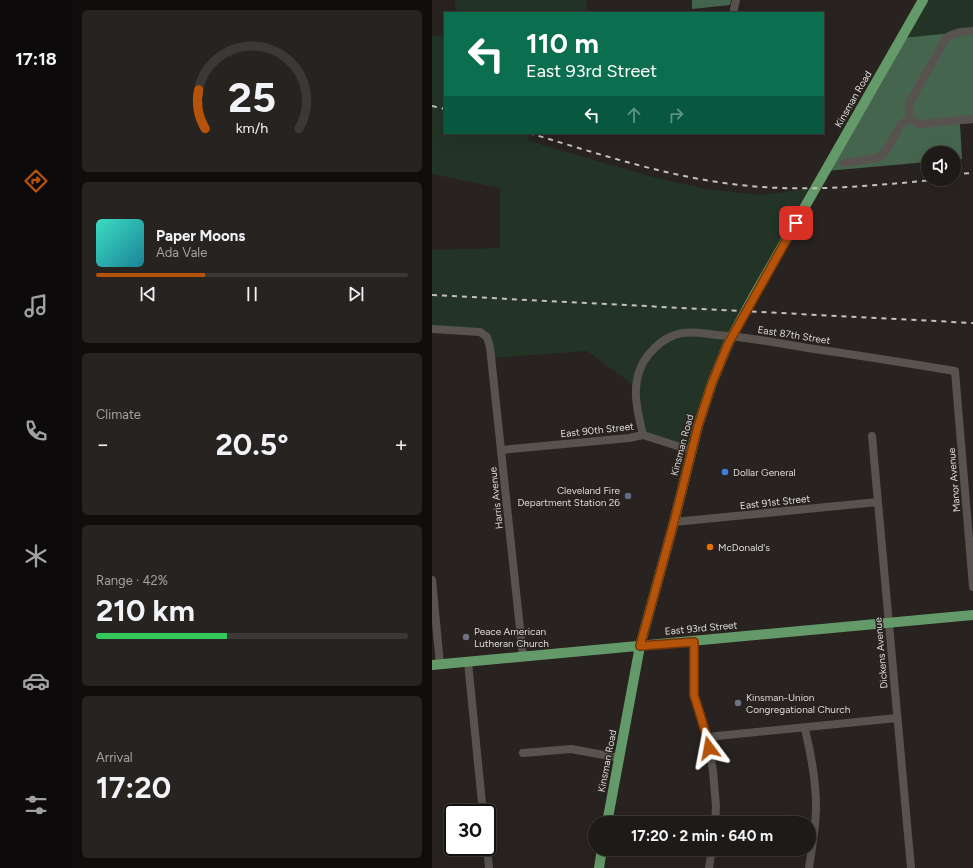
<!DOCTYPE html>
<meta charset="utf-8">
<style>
body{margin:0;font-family:Figtree,sans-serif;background:#262321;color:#f1f3f6;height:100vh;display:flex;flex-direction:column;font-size:15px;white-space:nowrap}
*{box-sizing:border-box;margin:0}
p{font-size:13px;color:#a1a1a2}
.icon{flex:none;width:22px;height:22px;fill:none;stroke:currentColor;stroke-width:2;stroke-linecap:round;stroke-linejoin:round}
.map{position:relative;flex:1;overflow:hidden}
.sheet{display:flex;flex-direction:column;gap:10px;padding:10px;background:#100e0d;width:360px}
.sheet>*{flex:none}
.banner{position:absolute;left:12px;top:12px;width:380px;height:122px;border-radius:0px;box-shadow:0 4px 16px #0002,0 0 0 1px #3c3837;background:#0b6e4f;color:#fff;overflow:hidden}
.controls{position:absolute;left:489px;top:146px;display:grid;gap:8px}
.controls a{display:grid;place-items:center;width:40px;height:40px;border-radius:50%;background:#1e1a18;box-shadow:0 4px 16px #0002,0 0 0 1px #3c3837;font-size:20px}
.speed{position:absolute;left:12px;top:804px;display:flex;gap:8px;font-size:20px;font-weight:700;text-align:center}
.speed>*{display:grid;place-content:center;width:52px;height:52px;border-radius:50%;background:#1e1a18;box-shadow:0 4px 16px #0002,0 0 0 1px #3c3837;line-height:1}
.speed .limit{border:2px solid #111;border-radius:6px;background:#fff;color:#111}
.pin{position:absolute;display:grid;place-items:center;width:34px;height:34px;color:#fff;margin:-17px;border-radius:8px;box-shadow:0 2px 6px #0006}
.me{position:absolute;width:44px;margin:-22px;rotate:347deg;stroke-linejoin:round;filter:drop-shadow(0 0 3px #0008)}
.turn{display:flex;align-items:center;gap:14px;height:84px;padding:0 16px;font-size:18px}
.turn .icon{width:52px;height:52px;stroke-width:2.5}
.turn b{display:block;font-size:28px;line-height:34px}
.lanes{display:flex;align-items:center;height:38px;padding:0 16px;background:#0003;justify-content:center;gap:20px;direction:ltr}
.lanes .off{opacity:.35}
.big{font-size:30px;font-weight:700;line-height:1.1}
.sheet .card{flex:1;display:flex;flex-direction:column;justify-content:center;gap:6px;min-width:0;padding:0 14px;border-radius:6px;background:#262321}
.sheet .dial{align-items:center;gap:0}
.dial svg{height:104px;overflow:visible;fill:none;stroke:#3c3837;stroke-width:7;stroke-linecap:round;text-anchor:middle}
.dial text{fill:#f1f3f6;stroke:none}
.song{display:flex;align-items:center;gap:12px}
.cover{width:48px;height:48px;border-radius:6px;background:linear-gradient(135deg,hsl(170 70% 55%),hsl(190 70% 35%))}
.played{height:4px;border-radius:2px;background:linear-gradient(90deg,#b45309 35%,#3c3837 35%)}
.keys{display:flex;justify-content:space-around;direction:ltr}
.heat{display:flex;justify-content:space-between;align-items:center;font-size:22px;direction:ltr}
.charge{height:6px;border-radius:3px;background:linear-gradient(90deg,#34c759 42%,#3c3837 0)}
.trip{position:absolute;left:156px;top:816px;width:228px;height:40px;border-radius:20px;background:#1e1a18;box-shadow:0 4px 16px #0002,0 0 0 1px #3c3837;font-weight:700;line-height:40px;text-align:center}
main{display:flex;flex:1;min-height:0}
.menu{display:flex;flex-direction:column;width:72px;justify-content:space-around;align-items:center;background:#0c0a0a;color:#a1a1a2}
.menu .icon{width:28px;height:28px}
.menu .on{color:#b45309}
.menu b{font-size:18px;color:#f1f3f6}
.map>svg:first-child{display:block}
.green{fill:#233427}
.forest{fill:#46654e}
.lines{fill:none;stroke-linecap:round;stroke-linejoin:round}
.minor{stroke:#58534f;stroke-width:8}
.major{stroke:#649a69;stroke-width:10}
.rail{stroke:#c5c1be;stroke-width:2;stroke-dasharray:5 5;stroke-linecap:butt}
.route-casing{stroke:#753606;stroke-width:10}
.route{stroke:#b45309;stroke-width:7}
.shop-dot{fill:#3f7fe0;stroke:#282320;stroke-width:1.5}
.service-dot{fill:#5c6f8a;stroke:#282320;stroke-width:1.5}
.food-dot{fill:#e8710a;stroke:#282320;stroke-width:1.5}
.worship-dot{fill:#6b7280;stroke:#282320;stroke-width:1.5}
.labels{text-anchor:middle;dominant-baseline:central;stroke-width:3;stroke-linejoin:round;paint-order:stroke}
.street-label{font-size:10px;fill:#dddad7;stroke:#282320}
.poi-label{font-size:10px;fill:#dddad7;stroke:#282320;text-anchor:start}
</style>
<main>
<nav class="menu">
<b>17:18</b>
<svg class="icon on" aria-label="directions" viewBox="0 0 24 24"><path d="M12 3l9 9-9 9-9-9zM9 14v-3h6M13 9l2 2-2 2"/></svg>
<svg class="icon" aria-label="music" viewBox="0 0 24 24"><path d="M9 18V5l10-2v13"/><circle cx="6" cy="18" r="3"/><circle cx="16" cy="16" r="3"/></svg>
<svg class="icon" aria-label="phone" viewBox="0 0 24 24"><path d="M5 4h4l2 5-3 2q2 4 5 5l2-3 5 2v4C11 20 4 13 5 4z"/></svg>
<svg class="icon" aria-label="climate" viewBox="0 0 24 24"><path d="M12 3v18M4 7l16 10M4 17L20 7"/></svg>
<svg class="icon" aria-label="car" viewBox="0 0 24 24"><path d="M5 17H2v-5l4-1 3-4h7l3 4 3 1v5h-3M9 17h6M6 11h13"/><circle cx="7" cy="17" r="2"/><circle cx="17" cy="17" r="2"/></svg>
<svg class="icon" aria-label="filters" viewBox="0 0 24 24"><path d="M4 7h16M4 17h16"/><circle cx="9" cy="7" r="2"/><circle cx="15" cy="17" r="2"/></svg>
</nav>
<section class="sheet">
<div class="card dial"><svg viewBox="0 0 100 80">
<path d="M14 69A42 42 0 1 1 86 69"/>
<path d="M14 69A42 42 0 0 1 9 39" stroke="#b45309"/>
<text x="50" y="56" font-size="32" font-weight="700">25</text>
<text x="50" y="72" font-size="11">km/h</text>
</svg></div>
<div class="card">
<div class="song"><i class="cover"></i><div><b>Paper Moons</b><p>Ada Vale</p></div></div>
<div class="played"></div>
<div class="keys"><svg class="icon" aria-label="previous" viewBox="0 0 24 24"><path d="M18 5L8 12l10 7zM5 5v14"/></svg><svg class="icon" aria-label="pause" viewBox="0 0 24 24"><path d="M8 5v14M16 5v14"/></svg><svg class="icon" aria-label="next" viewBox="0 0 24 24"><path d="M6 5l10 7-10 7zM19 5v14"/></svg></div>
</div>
<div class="card"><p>Climate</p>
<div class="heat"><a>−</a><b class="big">20.5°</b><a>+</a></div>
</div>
<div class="card"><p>Range · 42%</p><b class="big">210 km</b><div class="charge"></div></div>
<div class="card"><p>Arrival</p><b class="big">17:20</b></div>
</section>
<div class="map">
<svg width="541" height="868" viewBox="0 0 541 868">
<rect width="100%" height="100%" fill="#282320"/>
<path class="green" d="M23,0H154L156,13H24Z
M491,0H541V31L470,38Z
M13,35V133H96L97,141L220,177L274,189L327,195L384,188L296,344L261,451L211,435L203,386L155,351L59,358L58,347L48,332L0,329V250L68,248V188L0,174V36Z"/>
<path class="forest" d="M260,0H299L298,5L260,9Z
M541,31V123L528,124L530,159L522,160V153H496V162L394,171L470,38Z"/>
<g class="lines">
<path class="minor" d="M302,9L304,0
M541,31C531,32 522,32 514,38L477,104C477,115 476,119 487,124L541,119
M412,163L445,158L453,153L469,124L479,118
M0,329L48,332L55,337L58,347L91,657
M211,435C204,407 197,378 217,354C223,347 229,341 238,337C253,330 269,333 285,335C316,337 346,343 376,348C425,355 474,363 523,371L541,587
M440,436L479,868
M69,450L197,438L211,435L261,451
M242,522L446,502
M0,580L8,664
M262,642V695L275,737L281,771L284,806L283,823
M36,662L51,813
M373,729C379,754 384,780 384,806C384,827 380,847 377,868
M275,737L465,718
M91,753L139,749L188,758
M55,847L57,868
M277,868L280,849"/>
<path class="major" d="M0,665L541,615
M175,823L208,646L242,522L266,426L280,383L296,344L323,294L491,0
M167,868L170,849"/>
<path class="rail" d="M0,106L13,109
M97,133C167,154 236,177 308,185C377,193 445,185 513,179
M522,174L541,173
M0,295L541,323"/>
</g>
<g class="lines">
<g class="route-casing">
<path id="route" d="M277,748L275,737L262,695V642L208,646L242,522L266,426L280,383L296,344L364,223"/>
</g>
<use href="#route" class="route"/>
</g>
<circle class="shop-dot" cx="293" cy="472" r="4"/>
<circle class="service-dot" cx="196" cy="496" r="4"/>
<circle class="food-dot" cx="278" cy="547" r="4"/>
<g class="worship-dot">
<circle cx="34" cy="637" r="4"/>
<circle cx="306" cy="703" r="4"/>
</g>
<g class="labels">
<g class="street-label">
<text transform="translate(421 99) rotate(-60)">Kinsman Road</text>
<text transform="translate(362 335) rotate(9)">East 87th Street</text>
<text transform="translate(165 430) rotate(-6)">East 90th Street</text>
<text transform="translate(250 445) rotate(-75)">Kinsman Road</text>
<text transform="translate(522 480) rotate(-95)">Manor Avenue</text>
<text transform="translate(64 498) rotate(-96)">Harris Avenue</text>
<text transform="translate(343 502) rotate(-6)">East 91st Street</text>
<text transform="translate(269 628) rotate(-5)">East 93rd Street</text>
<text transform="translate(449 653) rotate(-95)">Dickens Avenue</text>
<text transform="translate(175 761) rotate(-79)">Kinsman Road</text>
</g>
<g class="poi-label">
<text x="301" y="472">Dollar General</text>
<text x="188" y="490" text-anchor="end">Cleveland Fire<tspan x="188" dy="12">Department Station 26</tspan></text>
<text x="286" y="547">McDonald's</text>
<text x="42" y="631">Peace American<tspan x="42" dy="12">Lutheran Church</tspan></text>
<text x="314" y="697">Kinsman-Union<tspan x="314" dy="12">Congregational Church</tspan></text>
</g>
</g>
</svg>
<div class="controls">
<a><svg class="icon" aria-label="sound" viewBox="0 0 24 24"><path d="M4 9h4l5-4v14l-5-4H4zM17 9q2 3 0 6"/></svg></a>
</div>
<div class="speed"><div class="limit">30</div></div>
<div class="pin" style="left:364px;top:223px;background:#d93025"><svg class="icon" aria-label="arrive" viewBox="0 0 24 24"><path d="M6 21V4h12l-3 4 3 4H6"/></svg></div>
<svg class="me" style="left:277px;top:748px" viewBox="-20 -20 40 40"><path d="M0-17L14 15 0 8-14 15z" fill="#b45309" stroke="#fff" stroke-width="4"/></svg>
<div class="trip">17:20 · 2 min · 640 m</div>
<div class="banner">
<div class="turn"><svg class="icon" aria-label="left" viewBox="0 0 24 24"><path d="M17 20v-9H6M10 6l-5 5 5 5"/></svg><div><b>110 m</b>East 93rd Street</div></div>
<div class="lanes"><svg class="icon" aria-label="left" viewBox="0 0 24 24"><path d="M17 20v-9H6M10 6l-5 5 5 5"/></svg><svg class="icon off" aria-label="ahead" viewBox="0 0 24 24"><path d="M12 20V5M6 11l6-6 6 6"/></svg><svg class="icon off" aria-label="right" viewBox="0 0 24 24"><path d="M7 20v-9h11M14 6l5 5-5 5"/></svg></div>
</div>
</div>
</main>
